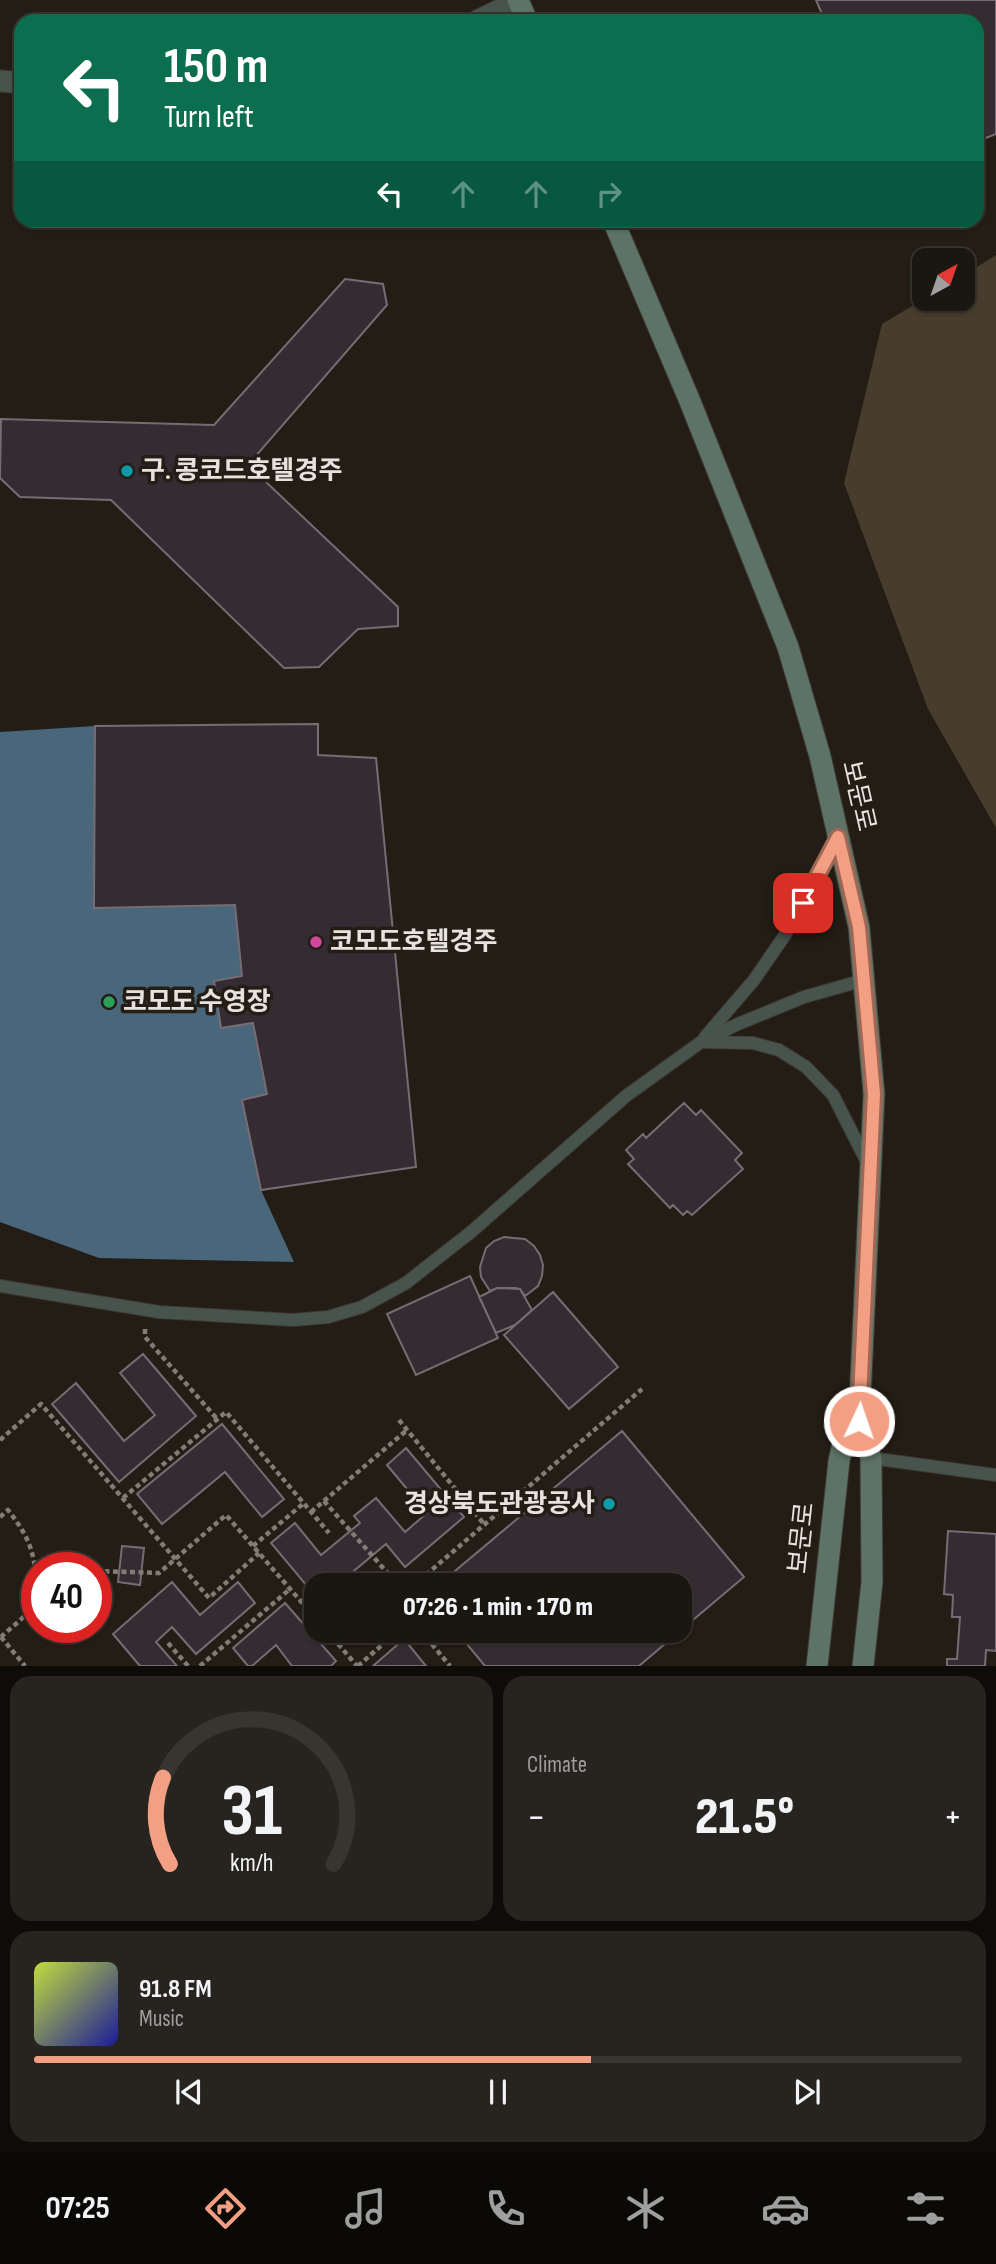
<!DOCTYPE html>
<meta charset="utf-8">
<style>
body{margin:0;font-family:"Sofia Sans Condensed","Noto Sans KR",sans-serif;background:#27231e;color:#f1f3f6;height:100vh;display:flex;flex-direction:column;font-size:26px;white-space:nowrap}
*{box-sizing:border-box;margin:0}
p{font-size:23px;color:#9f9f9f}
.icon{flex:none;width:38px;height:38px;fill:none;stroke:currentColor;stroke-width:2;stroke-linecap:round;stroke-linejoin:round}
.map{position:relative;height:1666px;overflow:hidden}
.drawer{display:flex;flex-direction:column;gap:10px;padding:10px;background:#0e0c09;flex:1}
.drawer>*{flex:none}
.guide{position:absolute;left:14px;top:14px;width:970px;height:214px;border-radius:21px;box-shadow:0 2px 5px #0004,0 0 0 2px #383530;background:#0b6e4f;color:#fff;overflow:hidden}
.needle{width:46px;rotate:40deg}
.buttons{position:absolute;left:912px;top:248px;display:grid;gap:14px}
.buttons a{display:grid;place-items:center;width:63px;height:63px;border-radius:14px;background:#1a1610;box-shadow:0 2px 5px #0004,0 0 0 2px #383530;font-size:35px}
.speed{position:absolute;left:21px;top:1552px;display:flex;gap:14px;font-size:35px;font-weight:700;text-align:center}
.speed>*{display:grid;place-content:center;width:91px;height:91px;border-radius:50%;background:#1a1610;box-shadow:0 2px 5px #0004,0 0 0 2px #383530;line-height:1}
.speed .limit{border:10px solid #d22;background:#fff;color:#111}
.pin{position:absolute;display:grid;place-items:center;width:60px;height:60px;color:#fff;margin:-30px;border-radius:14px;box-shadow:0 4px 10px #0006}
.me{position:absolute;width:77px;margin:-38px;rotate:3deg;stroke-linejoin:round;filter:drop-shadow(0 0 5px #0008)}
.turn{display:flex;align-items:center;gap:24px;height:147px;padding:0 35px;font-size:32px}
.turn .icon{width:91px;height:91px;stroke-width:2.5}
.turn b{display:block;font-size:49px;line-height:60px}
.lanes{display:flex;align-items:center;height:66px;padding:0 35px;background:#0003;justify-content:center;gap:35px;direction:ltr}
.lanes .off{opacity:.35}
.big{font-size:52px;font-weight:800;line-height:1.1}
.drawer .tile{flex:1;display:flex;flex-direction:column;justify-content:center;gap:10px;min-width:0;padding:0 24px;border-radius:21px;background:#27231e}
.drawer .dial{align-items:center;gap:0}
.dial svg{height:182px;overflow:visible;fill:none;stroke:#383530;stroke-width:7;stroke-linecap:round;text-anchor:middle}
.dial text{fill:#f1f3f6;stroke:none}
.song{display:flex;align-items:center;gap:21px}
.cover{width:84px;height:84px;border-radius:10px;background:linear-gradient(135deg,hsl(70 70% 55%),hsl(240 70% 35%))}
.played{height:7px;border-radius:4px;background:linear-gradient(90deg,#f39f84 60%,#383530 60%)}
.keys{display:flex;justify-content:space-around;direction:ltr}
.heat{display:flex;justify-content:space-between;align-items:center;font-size:38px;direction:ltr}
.drawer .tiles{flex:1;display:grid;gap:10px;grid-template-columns:1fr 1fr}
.tile:last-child{grid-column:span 2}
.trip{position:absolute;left:304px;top:1573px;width:388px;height:70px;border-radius:21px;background:#1a1610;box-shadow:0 2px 5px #0004,0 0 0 2px #383530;font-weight:800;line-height:70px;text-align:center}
.tab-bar{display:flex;height:112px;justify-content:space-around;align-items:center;background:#0a0906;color:#9f9f9f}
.tab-bar .icon{width:49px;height:49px}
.tab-bar .current{color:#f39f84}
.tab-bar b{font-size:32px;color:#f1f3f6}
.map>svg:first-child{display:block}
.green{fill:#483c2c}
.water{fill:#4a667a}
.building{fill:#342c32;stroke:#766c73;stroke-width:2}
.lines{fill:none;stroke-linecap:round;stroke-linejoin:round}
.lane-casing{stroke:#3e3931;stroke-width:14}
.street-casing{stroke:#3e3931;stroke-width:23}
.secondary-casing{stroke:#3e3931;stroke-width:23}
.path{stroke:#817c75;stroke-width:4.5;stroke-dasharray:5 3.5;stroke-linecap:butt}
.lane{stroke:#47544d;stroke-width:12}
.street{stroke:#47544d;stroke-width:21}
.secondary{stroke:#5e7367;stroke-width:21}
.route-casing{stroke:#9e6756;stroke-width:18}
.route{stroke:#f39f84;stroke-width:12}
.culture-dot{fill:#0f9aa8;stroke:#231d15;stroke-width:2.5}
.hotel-dot{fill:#d1479c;stroke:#231d15;stroke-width:2.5}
.leisure-dot{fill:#2e9e5b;stroke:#231d15;stroke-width:2.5}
.labels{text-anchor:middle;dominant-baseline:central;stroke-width:7;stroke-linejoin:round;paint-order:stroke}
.poi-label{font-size:26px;font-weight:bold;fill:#e6e2dd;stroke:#231d15;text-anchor:start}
.street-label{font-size:26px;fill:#e6e2dd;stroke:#231d15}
</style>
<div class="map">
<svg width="996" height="1666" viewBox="0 0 996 1666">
<rect width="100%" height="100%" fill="#231d15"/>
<path class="green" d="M996,255V828L928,709L844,483L882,324L924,299H962L963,276Z"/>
<path class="water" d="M95,726L94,907L235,905L242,976L214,981L221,1027L253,1023L267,1094L242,1100L261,1190L294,1262L99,1258L0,1222V732Z"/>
<path class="building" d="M816,0H996V134L976,142V21H825Z
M345,279L383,284L387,305L248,465L398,607V626L358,629L319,667L284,668L111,500L20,497L0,478L1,419L214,425Z
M318,724V755L376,758L416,1167L261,1190L242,1100L267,1094L253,1023L221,1028L214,981L242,976L235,905L94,908L95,726Z
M684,1103L696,1115L701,1110L742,1153L735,1160L743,1169L692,1215L687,1211L683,1215L673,1205L670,1208L628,1164L634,1159L626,1150L643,1134L646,1138Z
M504,1237L525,1239L534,1246L540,1255L543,1265L542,1276L538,1286L525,1296L520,1289L515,1288H497L490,1291L481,1277L480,1267L486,1248L494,1241Z
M470,1276L498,1338L416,1375L387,1314Z
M497,1288L520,1289L532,1310L515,1325L496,1333L479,1297Z
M553,1292L618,1367L569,1409L504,1335Z
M143,1354L196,1416L119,1482L52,1404L76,1383L124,1441L155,1415L120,1373Z
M222,1424L284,1499L262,1517L225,1472L162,1524L137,1494Z
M622,1431L744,1577L681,1630V1586H437Z
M406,1448L464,1517L405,1567L386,1544L336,1586H317V1598L271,1543L295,1523L321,1555L360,1523L354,1516L376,1498L405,1532L427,1513L387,1465Z
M948,1531L996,1534V1651L986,1650L985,1666H947V1659H957L960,1617H952L953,1595L944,1594Z
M122,1546L144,1548L140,1585L118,1582Z
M172,1582L200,1615L238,1582L255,1603L196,1654L172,1627L156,1642L177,1666H140L113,1634Z
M285,1603L336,1661L331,1666H292L276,1645L252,1666H248L233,1648Z
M456,1631H680L639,1666H485Z
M404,1639L426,1666H373Z"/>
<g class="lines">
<g class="lane-casing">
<path id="lane" d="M705,1037L754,980L785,935L838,837
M704,1042L753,1043L779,1050L806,1067L833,1095L868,1164
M0,1286L159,1312L293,1320L328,1317L362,1307L406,1283L471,1232L626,1096L701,1042L738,1024L804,997L864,980
M871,1458L996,1475"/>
</g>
<g class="street-casing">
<path id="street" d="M477,21L518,1
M0,81L21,83"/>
</g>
<g class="secondary-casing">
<path id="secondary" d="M518,0L527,21
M613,220L689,399L788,647L820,756L859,927L874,1094L859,1421L871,1458L872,1582L863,1666
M817,1666L839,1461L843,1443L859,1421"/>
</g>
<path class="path" d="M145,1329V1337L218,1420
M399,1420L484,1524
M0,1440L41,1404L209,1598L259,1553
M123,1498L226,1412L329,1533
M324,1501L399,1586
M311,1512L407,1430
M0,1517L8,1510C27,1534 37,1554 35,1585C35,1589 36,1597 34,1601C30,1615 11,1627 1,1637
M253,1546L304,1503
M96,1571L159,1573L226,1515L317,1620
M413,1586L642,1389
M327,1631L357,1666
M421,1631L450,1666
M1,1637L25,1666
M168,1643L188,1666
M200,1666L290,1589
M358,1666L398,1631"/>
<use href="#lane" class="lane"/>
<use href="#street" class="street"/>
<use href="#secondary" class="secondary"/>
</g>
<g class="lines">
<g class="route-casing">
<path id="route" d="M803,903L838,837L859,927L874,1094L859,1421"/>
</g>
<use href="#route" class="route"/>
</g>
<g class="culture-dot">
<circle cx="127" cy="471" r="7"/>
<circle cx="609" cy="1504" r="7"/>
</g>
<circle class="hotel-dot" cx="316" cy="942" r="7"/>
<circle class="leisure-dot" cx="109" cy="1002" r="7"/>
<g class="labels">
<g class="poi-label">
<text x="141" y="471">구. 콩코드호텔경주</text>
<text x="330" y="942">코모도호텔경주</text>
<text x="123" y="1002">코모도 수영장</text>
<text x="595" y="1504" text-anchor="end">경상북도관광공사</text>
</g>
<g class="street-label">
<text transform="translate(858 796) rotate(77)">보문로</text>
<text transform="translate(802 1538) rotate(-84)">보문로</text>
</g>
</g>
</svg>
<div class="buttons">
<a><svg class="needle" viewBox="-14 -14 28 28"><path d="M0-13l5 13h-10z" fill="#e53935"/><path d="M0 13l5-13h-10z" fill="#9f9f9f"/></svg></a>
</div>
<div class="speed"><div class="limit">40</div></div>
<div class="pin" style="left:803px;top:903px;background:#d93025"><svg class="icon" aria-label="arrive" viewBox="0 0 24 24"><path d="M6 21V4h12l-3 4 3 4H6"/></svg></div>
<svg class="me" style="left:859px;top:1421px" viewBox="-20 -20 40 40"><circle r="17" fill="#f39f84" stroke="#fff" stroke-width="3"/><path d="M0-11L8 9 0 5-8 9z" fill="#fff"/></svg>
<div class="trip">07:26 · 1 min · 170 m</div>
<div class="guide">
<div class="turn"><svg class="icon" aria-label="left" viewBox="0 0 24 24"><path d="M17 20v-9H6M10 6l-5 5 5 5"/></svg><div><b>150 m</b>Turn left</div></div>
<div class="lanes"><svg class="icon" aria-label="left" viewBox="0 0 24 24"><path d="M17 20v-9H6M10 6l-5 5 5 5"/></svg><svg class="icon off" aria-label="ahead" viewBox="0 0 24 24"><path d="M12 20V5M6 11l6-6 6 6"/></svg><svg class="icon off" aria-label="ahead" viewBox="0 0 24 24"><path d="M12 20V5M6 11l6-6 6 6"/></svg><svg class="icon off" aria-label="right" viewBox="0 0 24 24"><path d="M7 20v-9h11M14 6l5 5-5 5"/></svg></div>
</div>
</div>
<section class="drawer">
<div class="tiles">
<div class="tile dial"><svg viewBox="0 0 100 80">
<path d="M14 69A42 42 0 1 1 86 69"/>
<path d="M14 69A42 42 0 0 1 11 31" stroke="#f39f84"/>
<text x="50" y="56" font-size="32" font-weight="700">31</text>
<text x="50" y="72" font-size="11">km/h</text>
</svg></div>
<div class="tile"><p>Climate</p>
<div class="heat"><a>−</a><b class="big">21.5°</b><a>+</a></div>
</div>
<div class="tile">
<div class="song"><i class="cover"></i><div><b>91.8 FM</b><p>Music</p></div></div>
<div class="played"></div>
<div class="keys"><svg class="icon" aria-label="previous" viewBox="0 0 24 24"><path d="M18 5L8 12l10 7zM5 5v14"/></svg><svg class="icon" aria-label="pause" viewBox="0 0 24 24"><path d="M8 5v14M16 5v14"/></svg><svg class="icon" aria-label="next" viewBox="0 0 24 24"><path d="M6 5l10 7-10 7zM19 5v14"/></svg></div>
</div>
</div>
</section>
<nav class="tab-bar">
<b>07:25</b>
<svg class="icon current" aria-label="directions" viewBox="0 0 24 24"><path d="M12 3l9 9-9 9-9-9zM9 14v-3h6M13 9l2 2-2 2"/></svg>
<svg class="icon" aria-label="music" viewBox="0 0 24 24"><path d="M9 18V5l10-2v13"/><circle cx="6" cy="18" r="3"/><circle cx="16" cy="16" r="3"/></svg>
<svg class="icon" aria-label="phone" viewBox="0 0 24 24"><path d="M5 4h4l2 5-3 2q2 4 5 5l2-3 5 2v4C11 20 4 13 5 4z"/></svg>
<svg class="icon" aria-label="climate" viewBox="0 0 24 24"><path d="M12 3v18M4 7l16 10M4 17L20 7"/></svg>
<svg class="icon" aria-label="car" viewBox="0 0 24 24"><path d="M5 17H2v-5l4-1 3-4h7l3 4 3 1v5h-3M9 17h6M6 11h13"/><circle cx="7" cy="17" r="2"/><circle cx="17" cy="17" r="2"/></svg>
<svg class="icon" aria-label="filters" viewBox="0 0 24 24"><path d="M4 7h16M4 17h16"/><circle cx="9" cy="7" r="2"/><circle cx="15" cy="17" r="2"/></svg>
</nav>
